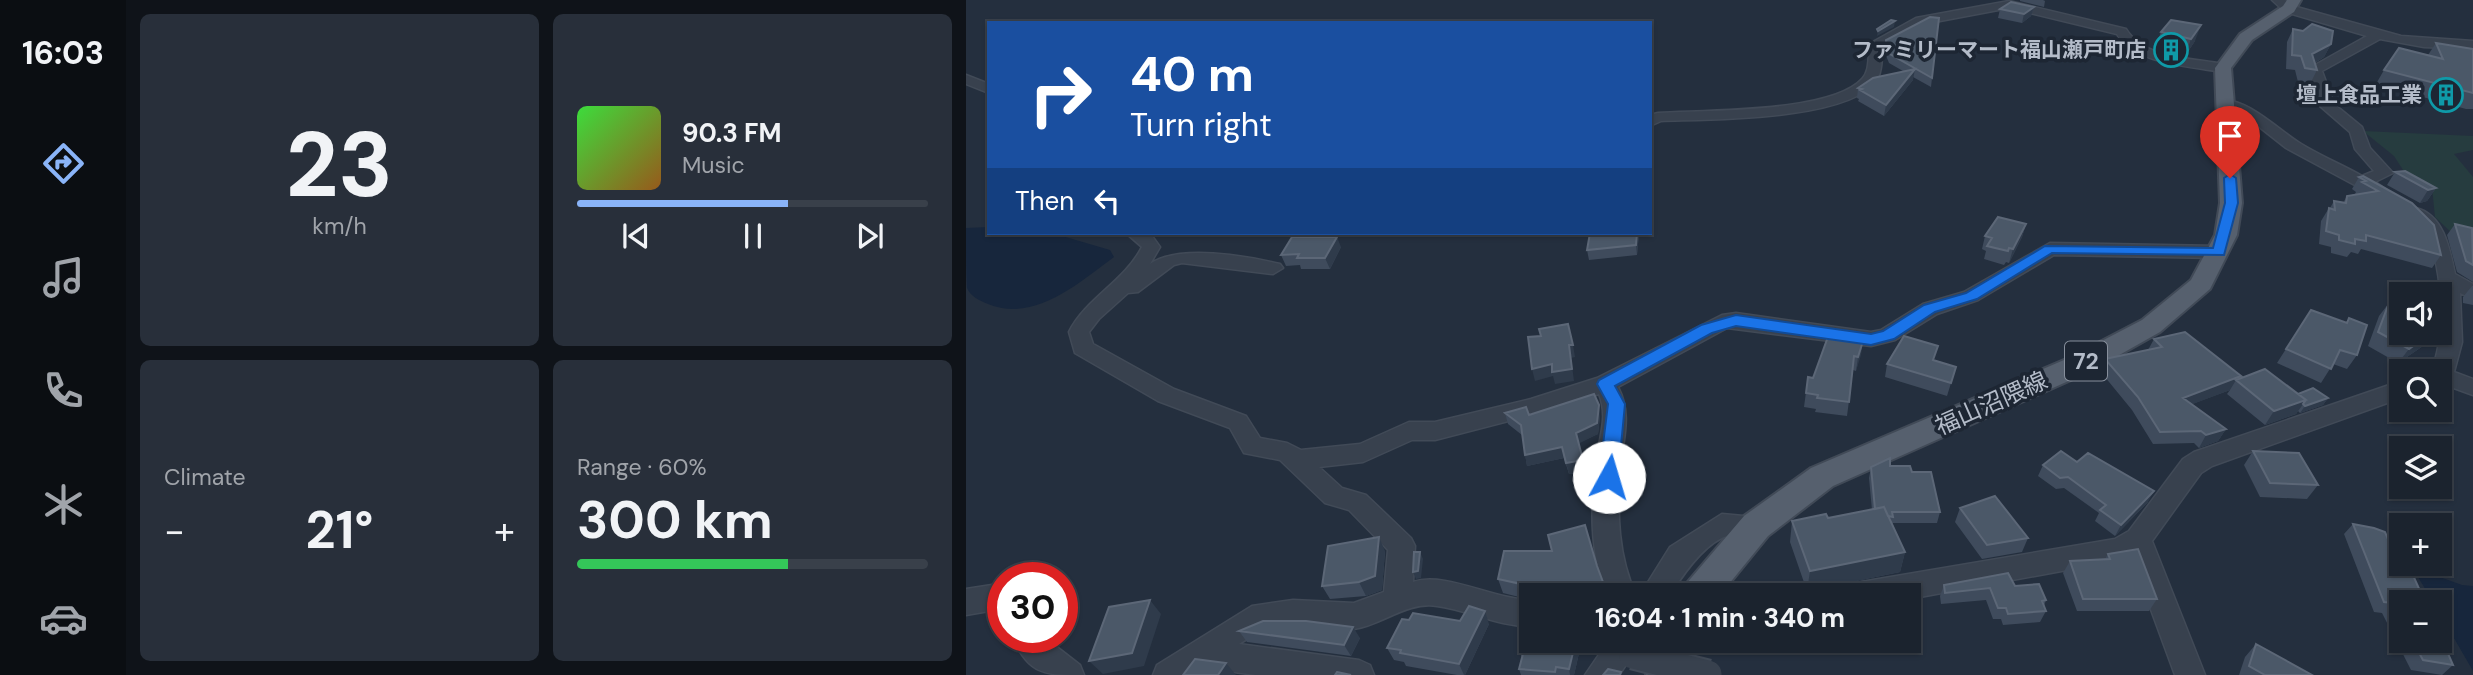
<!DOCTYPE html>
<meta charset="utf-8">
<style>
body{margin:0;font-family:"DM Sans","Noto Sans JP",sans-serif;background:#282f3a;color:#f1f3f6;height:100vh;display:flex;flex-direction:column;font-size:26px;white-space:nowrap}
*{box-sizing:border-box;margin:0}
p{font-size:23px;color:#a0a4aa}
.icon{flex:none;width:38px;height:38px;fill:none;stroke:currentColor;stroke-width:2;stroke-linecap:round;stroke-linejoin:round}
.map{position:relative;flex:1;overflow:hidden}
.sheet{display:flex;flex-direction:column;gap:14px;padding:14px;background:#0f1319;width:840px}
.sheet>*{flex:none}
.hud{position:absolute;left:21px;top:21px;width:665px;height:214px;border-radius:0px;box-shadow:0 2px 5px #0004,0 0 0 2px #39404a;background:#1a4fa0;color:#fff;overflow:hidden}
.tools{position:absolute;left:1423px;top:282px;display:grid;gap:14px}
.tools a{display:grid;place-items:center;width:63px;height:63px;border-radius:0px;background:#1b232e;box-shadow:0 2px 5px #0004,0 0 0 2px #39404a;font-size:35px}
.speed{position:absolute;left:21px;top:562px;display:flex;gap:14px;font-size:35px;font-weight:700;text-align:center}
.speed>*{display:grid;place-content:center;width:91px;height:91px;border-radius:50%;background:#1b232e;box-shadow:0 2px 5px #0004,0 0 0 2px #39404a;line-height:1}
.speed .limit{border:10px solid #d22;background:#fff;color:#111}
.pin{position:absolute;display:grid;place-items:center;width:60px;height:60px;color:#fff;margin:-72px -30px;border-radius:50% 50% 50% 0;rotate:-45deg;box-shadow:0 0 7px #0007}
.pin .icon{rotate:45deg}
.me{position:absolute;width:77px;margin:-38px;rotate:6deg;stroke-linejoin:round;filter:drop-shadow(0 0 5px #0008)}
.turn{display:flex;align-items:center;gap:24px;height:147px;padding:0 28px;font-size:32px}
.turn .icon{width:91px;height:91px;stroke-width:2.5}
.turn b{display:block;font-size:49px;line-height:60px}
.then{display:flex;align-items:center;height:66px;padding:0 28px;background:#0003;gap:14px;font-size:26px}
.big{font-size:52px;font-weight:700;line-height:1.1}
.sheet .card{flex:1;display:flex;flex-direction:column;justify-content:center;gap:10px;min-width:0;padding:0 24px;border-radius:10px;background:#282f3a}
.sheet .dial{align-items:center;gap:0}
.dial b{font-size:91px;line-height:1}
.song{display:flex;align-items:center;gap:21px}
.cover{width:84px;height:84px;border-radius:10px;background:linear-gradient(135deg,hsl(120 70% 55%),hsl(30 70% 35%))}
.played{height:7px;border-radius:4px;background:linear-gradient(90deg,#8ab4f8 60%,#39404a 60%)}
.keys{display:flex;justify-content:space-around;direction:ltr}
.heat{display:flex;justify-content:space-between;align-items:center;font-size:38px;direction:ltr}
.charge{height:10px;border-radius:5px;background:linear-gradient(90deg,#34c759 60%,#39404a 0)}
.sheet .tiles{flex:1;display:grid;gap:14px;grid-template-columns:repeat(2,1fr)}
.trip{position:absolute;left:553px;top:583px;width:402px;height:70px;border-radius:0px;background:#1b232e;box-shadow:0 2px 5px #0004,0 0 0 2px #39404a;font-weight:700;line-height:70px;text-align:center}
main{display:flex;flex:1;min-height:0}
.dock{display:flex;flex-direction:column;width:126px;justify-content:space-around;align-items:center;background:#0b0e12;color:#a0a4aa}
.dock .icon{width:49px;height:49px}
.dock .on{color:#8ab4f8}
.dock b{font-size:32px;color:#f1f3f6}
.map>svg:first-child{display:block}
.green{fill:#263c3f}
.water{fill:#17263c}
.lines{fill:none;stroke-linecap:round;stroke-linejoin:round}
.minor-casing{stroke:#414a57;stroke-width:3}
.major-casing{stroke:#414a57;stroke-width:4}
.minor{fill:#38414e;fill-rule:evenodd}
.major{fill:#56606e;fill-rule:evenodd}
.minor-bridge-casing{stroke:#414a57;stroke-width:31;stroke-linecap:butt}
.minor-bridge{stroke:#38414e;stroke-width:27}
.wall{fill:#3f4b5c}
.shaded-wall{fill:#2f3b4b}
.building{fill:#4b5868;stroke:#5c6777;stroke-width:2}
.route{fill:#1a73e8;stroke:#114b97;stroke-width:2}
.labels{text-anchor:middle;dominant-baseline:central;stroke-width:7;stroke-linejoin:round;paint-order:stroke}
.far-poi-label{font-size:21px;font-weight:bold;fill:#b4bcc9;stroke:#1d2633;text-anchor:end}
.shield{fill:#1d2633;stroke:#878f9c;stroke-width:2}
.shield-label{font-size:23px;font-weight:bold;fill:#b4bcc9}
.street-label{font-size:24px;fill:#b4bcc9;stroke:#1d2633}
</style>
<main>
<nav class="dock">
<b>16:03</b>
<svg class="icon on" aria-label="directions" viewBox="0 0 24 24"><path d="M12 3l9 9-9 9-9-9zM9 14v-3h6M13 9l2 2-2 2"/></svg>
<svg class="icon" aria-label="music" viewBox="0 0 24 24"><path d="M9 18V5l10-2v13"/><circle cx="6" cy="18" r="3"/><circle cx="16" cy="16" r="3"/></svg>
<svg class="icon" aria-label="phone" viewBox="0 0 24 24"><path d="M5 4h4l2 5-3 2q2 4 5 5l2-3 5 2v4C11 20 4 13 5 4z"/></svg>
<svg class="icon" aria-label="climate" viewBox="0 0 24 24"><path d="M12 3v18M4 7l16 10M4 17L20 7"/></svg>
<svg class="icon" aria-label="car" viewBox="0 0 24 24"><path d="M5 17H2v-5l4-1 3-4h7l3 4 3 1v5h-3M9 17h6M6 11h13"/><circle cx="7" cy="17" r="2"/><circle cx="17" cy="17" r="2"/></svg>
</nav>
<section class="sheet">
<div class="tiles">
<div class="card dial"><b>23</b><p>km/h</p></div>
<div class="card">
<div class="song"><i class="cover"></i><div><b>90.3 FM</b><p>Music</p></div></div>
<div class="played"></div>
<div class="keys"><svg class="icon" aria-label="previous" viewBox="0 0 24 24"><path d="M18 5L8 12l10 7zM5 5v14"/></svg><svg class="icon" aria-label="pause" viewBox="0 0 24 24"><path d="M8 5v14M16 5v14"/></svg><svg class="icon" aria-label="next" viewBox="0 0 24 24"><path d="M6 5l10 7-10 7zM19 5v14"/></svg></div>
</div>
<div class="card"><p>Climate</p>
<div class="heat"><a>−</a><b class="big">21°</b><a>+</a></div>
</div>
<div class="card"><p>Range · 60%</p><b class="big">300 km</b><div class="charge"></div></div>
</div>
</section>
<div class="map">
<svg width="1507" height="675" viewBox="0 0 1507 675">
<rect width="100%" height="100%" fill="#242f3e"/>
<path class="green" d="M1397,131L1507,136V150L1488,154L1507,177V239L1487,234L1469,217L1466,187L1439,173L1428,156Z"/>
<path class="water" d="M23,227V233H86L144,250L148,257C113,283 68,323 22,304C14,301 4,296 1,288C0,273 0,245 0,228Z
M1446,567L1496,585L1507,586V671L1474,614V602H1467Z"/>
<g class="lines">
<g class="minor-casing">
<path id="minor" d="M1306,0H1319L1327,6L1435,36L1507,41V49L1458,47L1414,39L1356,71L1368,104L1396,127L1404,148L1427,173L1409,182L1425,193L1423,197H1411L1320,148L1287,122L1253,104L1255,101C1278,96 1313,130 1332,142C1352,155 1375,164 1396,176L1408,171L1389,149L1384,132L1354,106L1342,69L1401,36L1319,12Z
M1043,1L1160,29C1178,59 1226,58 1257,64L1264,68L1257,72C1228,67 1164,63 1151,34L1043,8L958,24L916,48C916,58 916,71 911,80C883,121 743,119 695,121L684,126V115L692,113C739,110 865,113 896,79C905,70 901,54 905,43L950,18Z
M0,75L23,84V93L0,84Z
M1450,208C1478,215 1484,250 1489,274L1507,284V299L1494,293L1496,342L1488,372L1507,379V395L1474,383V371H1465C1480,338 1477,271 1462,238C1459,229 1447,221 1441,213Z
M160,233H184L194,247L184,264C213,244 280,256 314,264L317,268L307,274L216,263L208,265L172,292L162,293L133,319L123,332L127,344L208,389L280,416L294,438L321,443L335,450L394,444L443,422H469L565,399L631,378L756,315L770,313L905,332L915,330L957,304L998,292L1084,243L1253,246L1262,252L1253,258L1088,255L1012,300L971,314L929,340L905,346L761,328L652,387C667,416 656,441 654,472C651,514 652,556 670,595H642C622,553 625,502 631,457C634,434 642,417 633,394L566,415L469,440H446L397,462L353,467L376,488L400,495L445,538L449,546L447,582C479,571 529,600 565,600V626C532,627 503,610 471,606C441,601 416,625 388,629C343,636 319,613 273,644L393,660L404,665L408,675H290L239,668L228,675H187L191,665L286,606L327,600L388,603L418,592L422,550L383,510L359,503L314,460L278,453L264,428L192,401L109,353L103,332C120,298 158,282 176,247Z
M1435,381V398L1246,466L1235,473L1186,541L1239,675H1209L1166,558L943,599V595H881L885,586L895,582L1149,539L1163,531L1217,459L1228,452Z
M756,514L799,518L803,526L799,534C786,538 773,532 761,536C738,543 716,576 704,595H674L704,547Z
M26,585L37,589V618L23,611L0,615V589Z
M46,637H78L114,665L118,675C78,675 64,675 46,637Z
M643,640H677L653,675H619Z"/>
</g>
<g class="major-casing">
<path id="major" d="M1321,0H1335L1328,12L1286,40L1265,68L1276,203L1271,235L1244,289L1194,332L1125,371L867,486L802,536L754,595H714L720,584L778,516L845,468L1105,357L1176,320L1225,280L1249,235L1254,203L1249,68L1274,34L1317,6Z
M694,640H731L718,675H680Z"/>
</g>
<use href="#minor" class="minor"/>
<use href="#major" class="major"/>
<g class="minor-bridge-casing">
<path id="minor-bridge" d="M667,655L742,674"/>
</g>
<use href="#minor-bridge" class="minor-bridge"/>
</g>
<path class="wall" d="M1054,0H1077L1079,1L1078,7L1054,1Z
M1068,7L1065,16L1056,23L1032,18L1034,9Z
M1205,20L1229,41L1219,56L1189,48L1195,32Z
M1327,29L1365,44L1358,57L1349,63L1351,70L1344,84L1332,82L1329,70L1320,69L1321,42Z
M920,40L966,78L965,87L947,77V80L918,116L892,101L893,99L891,98L892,88L937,71L923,63L919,53Z
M1470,43L1507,49V109H1500L1410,84L1418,70L1462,55Z
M1429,172L1470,188L1461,201L1454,203L1421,185Z
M1397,176L1475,255L1466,268L1395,249L1392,254L1385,252L1381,257L1365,253V247L1353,244L1355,221L1363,208H1364L1368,201L1377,203L1381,196L1390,194H1389L1390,192L1386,189L1393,177Z
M1060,224L1056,237L1043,263L1040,262L1038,265L1018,259L1020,251L1016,249L1019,236Z
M1489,224L1507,229V282L1491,272L1481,235Z
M673,233L671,255L623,260L621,250Z
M375,247L364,269H335L334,265L320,266L315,255Z
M1506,286H1507V305L1497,303V297Z
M1423,303L1463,342L1432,363L1402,346L1413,316Z
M1345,310L1380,323L1383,318L1391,355L1381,369L1367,364L1355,383L1311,363Z
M1188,339L1274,379L1332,394L1362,398L1357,405L1334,413L1332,411L1330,414L1299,425L1261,394L1264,390L1226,404L1260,429L1252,441L1233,448L1228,443L1187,444L1166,410L1134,371L1139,359L1182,350Z
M897,341L890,371L887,370L881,416L849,412L850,409L838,407L842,377L847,378Z
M969,360L990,367L981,396L919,377L921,364Z
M539,413L563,415L634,416L632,434L612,443L619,471L603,474L598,458L561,466L556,435L542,424Z
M1287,451L1352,485L1341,499L1294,497L1278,465Z
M1111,462L1182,502L1149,536L1129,521L1133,513L1098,488L1090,489L1072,476L1077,465Z
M924,466L946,472L974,512L971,523H926L939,552L934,572L841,591L824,542L826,521L862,518L906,510L903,478L905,467Z
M994,508L1062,538L1056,552L1016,559L989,522Z
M1387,524L1435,602V640H1474L1487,665L1476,675L1445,670L1416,613L1408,612L1378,534Z
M419,551L416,590L400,596L364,599L356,586Z
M1142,554L1191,599L1183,611H1111L1097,573L1104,561L1139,559Z
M631,566L637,582L647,595H565V600L537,593L532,579Z
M978,585L1049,586L1080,600L1078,606L1080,611L1074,622L1037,625L1035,619H1027L1020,600L975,604L974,596Z
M443,620L494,621L523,624L499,675H491L440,666L438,662L428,660L421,648Z
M273,631L394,638L385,656L281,642Z
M1290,644L1346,675H1273L1279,657Z
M553,649H614L608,675H555L553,669L556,658Z"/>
<path class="shaded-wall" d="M1068,7L1065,16L1056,23L1058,14Z
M929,21L928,27L911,36L912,31Z
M1235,25L1229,41L1219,56L1225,39Z
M1365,44L1358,57L1340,68L1346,54Z
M949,69L947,80L918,116L920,105Z
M1470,188L1461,201L1454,203L1462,190Z
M1060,224L1056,237L1043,263L1047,249Z
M671,233H673L671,255L670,245Z
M371,237L375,247L364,269L359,258Z
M1467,332H1471L1463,342L1432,363L1443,349Z
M897,341L895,355L890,371L892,357Z
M603,345H607L609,357L605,358L608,381L589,384L587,376L569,381L566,369L586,364Z
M1275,376L1272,382L1270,380L1264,390L1211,410L1217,398Z
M1362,398L1357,405L1334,413L1339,406Z
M1340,400L1330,414L1299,425L1308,411Z
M633,405L634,416L632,434L612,444L610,433Z
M1260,429L1252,441L1233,448L1240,435Z
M596,447L598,458L561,466L559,455Z
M617,460L619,471L603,474L600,463Z
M1188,491L1182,502L1149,536L1155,525Z
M413,537L419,551L416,590L400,596L393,582Z
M454,552L457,559L455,578L450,579L447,572Z
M939,552L934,572L841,591L844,571Z
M603,587L609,589L610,595H593L592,590Z
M184,600L195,614L178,666L137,674L123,661Z
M519,611L523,624L499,675H498L493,664Z
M387,627L394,638L385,656L378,645Z
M610,640H612L614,649L608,675H604L603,669Z
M260,663L270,675H252Z"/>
<path class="building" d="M1045,2L1068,7L1058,14L1034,9Z
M964,17L973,18L966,78L924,54L920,44V40Z
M925,20L929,21L912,31L911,29Z
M1205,20L1235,25L1225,39L1195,32Z
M1346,24L1367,31L1365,44L1346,54L1351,70L1339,68L1335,56L1326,55L1327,29L1337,31Z
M1470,43L1507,49V93L1418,70L1433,48L1477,59Z
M949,69L920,105L894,90L896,89L892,88L907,78Z
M1439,171L1470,188L1462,190L1429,172Z
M1397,176L1446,203L1468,225L1475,255L1400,235V241L1389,239V244L1373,240V235L1360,231L1363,208L1369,210L1368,201L1380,203L1381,196L1412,191L1396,182L1400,181L1393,177Z
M1032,217L1060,224L1047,249L1043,248L1042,251L1021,246L1026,238L1019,236Z
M1489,224L1506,228L1507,265L1500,261Z
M624,233H671L670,245L621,250Z
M326,237H371L359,258H331L333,254L315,255Z
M1423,303L1435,309V332H1467L1443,349L1412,332Z
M1345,310L1381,323L1383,318L1401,325L1391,355L1374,350L1365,369L1320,349Z
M602,324L607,345H603L606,369L586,372V364L566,369L562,337L575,336L573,329Z
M1219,332L1275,376L1217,398L1260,429L1240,435L1235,431L1194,432L1172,397L1139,359L1196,347L1188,339Z
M863,334L897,341L892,357L888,356L883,402L851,398L852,395L840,393L842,377L847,378Z
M938,336L972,346L967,360L990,367L985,383L921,364Z
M1299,369L1340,400L1308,411L1270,380Z
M1347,388L1362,398L1339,406L1337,404L1340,400L1332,394Z
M628,394L633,405L631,423L610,433L617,460L600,463L596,447L559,455L555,425L539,413L560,407L563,415Z
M1095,451L1111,462L1122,453L1188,491L1155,525L1134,510L1140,505L1102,477L1094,478L1077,465Z
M1287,451L1333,453L1352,485L1304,483Z
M924,458V466H944L946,472H965L974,512H926L927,517L922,516L918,507L909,509L905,467Z
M1029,496L1062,538L1021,545L994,508Z
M918,507L939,552L844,571L826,521L860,514L862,518Z
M1387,524L1408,528L1419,532L1422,539L1431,540L1435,549V564H1442L1459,602H1435V619L1427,603L1418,602Z
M619,525L631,566L637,582L644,584L647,595H611L609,589L603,591V587L592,590V586H564L532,579L538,551H586L582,535Z
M413,537L409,576L393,582L356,586L362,546Z
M1172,549L1191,599H1117L1104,561L1144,559L1142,554Z
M448,552H454L452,571L447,572Z
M1042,573L1049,586L1073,584L1080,600L1076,601L1080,611L1042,614L1040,608H1032L1024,588L979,593L978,585Z
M184,600L166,653L123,661L143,607Z
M503,606L519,611L493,664L434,653L435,650L421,648L436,619L443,620L447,613L494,621Z
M297,621H340L387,627L378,645L273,631Z
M560,626L565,627V640H610L603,669L590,667L589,672L553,669L558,650L553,649Z
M1474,635L1487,665L1457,660L1446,640H1474Z
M1290,644L1346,675H1299L1283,666Z
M229,659L260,663L252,675H217Z
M642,669L655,672L654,675H637Z
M371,672L385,675H369Z"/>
<path class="route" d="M1264,174L1270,178L1272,203L1258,255L1086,253L1011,299L969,312L928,339L905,345L770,326L746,333L649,386L659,404L652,477L643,484L633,477L642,404L631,384L633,380L735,325L770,315L905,334L917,331L958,305L1000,293L1079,246L1247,248L1259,203L1258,178Z"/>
<defs>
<g id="building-ring" transform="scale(1.75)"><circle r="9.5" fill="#1d2633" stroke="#0f9aa8" stroke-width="1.5"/><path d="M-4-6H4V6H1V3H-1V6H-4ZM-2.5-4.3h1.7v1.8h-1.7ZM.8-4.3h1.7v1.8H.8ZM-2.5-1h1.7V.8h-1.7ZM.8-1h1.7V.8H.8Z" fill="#0f9aa8"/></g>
</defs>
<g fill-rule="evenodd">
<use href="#building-ring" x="1205" y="50"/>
<use href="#building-ring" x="1480" y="95"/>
</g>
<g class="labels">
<g class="far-poi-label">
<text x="1180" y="50">ファミリーマート福山瀬戸町店</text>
<text x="1456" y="95">壇上食品工業</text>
</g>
<rect class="shield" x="1099" y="341.5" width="42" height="39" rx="5"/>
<g class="shield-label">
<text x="1120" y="361">72</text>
</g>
<g class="street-label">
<text transform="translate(1025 403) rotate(-24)">福山沼隈線</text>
</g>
</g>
</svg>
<div class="tools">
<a><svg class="icon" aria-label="sound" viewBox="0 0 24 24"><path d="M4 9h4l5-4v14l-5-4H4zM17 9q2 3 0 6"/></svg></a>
<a><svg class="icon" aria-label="search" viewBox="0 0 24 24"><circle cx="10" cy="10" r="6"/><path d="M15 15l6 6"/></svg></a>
<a><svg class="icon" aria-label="layers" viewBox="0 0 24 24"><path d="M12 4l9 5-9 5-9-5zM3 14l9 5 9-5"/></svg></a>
<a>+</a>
<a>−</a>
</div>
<div class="speed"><div class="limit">30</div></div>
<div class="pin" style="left:1264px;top:178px;background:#d93025"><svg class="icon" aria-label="arrive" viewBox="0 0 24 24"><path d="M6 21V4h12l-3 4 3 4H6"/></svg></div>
<svg class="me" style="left:643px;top:477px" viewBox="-20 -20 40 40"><circle r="19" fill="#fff"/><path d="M0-13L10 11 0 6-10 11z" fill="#1a73e8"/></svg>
<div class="trip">16:04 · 1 min · 340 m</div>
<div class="hud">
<div class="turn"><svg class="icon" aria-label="right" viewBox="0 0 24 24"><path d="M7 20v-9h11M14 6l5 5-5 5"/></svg><div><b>40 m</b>Turn right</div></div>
<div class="then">Then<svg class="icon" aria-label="left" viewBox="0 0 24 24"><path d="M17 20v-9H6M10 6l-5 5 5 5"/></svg></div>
</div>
</div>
</main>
